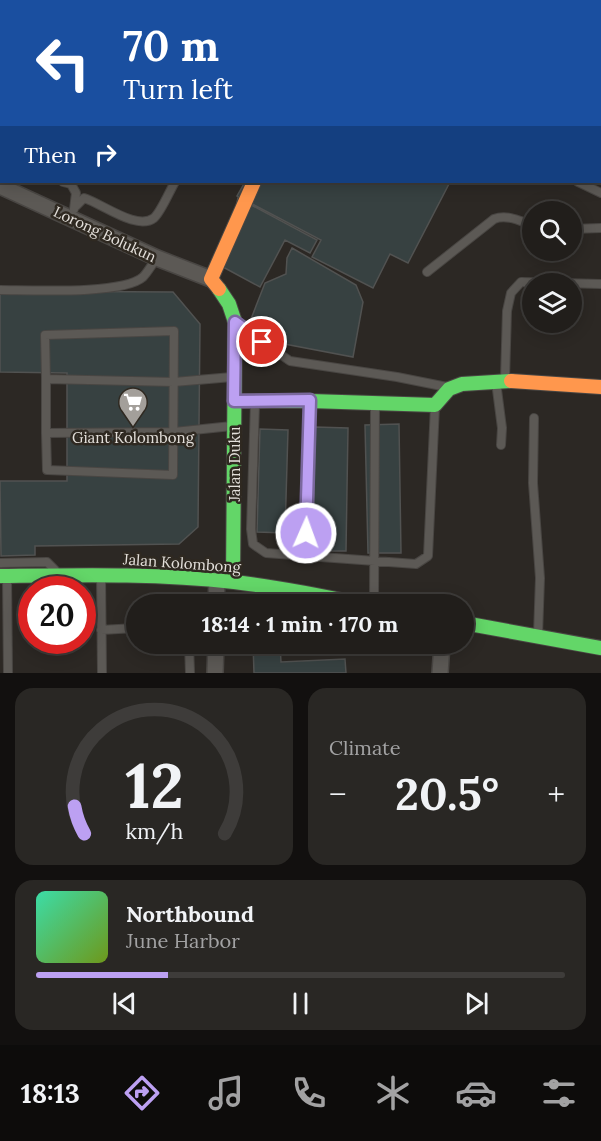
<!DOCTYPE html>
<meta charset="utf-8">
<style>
body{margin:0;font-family:Lora,serif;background:#292724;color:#f1f3f6;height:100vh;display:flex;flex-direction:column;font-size:22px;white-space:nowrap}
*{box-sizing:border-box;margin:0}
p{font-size:20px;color:#a2a2a3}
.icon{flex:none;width:33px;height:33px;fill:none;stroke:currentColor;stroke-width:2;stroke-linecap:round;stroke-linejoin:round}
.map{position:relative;height:673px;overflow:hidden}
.sheet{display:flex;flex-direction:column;gap:15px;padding:15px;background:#12100f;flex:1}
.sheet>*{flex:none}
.top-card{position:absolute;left:0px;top:0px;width:602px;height:183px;box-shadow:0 3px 15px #0003,0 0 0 2px #3e3c3a;background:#1a4fa0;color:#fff;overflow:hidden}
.tools{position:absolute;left:522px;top:201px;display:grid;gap:12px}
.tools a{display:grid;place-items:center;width:60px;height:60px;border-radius:50%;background:#211e1b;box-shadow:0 3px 15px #0003,0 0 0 2px #3e3c3a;font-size:30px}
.speed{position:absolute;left:18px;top:576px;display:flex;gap:12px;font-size:30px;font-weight:700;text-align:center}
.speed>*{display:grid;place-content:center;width:78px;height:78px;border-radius:50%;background:#211e1b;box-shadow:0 3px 15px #0003,0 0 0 2px #3e3c3a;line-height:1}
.speed .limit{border:9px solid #d22;background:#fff;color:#111}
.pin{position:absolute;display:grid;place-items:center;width:51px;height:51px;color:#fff;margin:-26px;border:3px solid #fff;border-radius:50%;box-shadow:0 2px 6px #0007}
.me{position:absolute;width:66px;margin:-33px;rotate:2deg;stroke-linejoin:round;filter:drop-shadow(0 0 4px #0008)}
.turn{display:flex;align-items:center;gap:21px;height:126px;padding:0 24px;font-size:27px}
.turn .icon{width:78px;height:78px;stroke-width:2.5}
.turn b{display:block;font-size:42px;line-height:51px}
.then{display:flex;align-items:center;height:57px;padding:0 24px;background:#0003;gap:12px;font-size:22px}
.big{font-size:45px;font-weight:700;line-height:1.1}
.sheet .widget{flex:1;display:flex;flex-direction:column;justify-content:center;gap:9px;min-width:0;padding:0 21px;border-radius:18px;background:#292724}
.sheet .dial{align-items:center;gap:0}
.dial svg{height:156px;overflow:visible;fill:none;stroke:#3e3c3a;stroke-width:7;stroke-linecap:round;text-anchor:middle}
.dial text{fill:#f1f3f6;stroke:none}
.song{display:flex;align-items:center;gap:18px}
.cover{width:72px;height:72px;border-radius:9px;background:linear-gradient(135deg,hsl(160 70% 55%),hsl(80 70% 35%))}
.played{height:6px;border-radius:3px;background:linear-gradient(90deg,#bca0f2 25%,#3e3c3a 25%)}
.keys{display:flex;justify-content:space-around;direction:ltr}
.heat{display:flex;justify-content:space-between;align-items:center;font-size:33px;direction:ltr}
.sheet .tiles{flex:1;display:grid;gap:15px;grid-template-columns:1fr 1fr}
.widget:last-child{grid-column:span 2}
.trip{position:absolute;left:126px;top:594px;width:348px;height:60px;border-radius:30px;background:#211e1b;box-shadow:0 3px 15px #0003,0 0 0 2px #3e3c3a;font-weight:700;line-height:60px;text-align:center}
.tab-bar{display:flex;height:96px;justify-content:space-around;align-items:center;background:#0d0c0b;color:#a2a2a3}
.tab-bar .icon{width:42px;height:42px}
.tab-bar .current{color:#bca0f2}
.tab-bar b{font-size:27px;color:#f1f3f6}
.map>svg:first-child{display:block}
.building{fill:#374141;stroke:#515251;stroke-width:1.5}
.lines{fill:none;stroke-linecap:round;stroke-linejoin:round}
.lane-casing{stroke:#494643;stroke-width:10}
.street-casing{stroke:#494643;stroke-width:18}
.fast-casing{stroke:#494643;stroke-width:16}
.slow-casing{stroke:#494643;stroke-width:16}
.lane{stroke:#5c5955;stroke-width:8}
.street{stroke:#5c5955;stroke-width:15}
.fast{stroke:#63d668;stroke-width:14}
.slow{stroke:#ff974d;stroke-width:14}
.route-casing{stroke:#7a689d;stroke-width:15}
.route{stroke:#bca0f2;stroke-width:10}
.labels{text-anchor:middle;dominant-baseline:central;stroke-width:5;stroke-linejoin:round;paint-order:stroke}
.street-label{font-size:15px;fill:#e3dfda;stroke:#2f2921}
.poi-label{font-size:15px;fill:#e3dfda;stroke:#2f2921}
</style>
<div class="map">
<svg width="601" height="673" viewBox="0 0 601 673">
<rect width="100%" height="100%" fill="#2c2824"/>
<path class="building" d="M245,182H450L408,263L390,254L373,288L312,257L321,240L237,196Z
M238,198L317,240L310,253L285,240L260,287L223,267Z
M292,248L356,285L363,302L353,357L274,342L263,330L249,324L265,283L286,274L287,258Z
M0,291L173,292L200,324L198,527L179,544L35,546V555L1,556L0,481H67V373L0,372Z
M399,424L401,553H368L365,425Z
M315,427L348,428L346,551H313Z
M260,429L288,430L285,533L257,532Z
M253,644H280L281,662L345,659L346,673H254Z"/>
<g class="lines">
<g class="lane-casing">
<path id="lane" d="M417,0L419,2
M600,106H601
M0,152L2,148
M0,159L2,161
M63,182L71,184L76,193L74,209
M578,182L601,193
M76,206L84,198C103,204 137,231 154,218C161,212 170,190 175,182
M572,229L601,228
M427,272L494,219C507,214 520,221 532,225
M0,290C29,290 123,295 143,277C148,272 152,264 157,258
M238,325L290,361L397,377L447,387
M232,377L174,382L46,379V433L174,432L232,426
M46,379L45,335L174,331L173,475L47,470L46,433
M505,379L507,311L511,293L521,282L601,284
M496,382L502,428L501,445
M255,403L251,529L253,544L266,553L416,564L428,556L435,406
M534,418L533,483L540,578L538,635
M306,555L310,403
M0,563L47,562L55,570
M101,575L102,673
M7,577L8,673
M374,604L375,405
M101,630L136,628
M189,644L190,673"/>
</g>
<g class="street-casing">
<path id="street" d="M327,2V0
M0,186L157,258L211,279
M216,604L217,580
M215,673L216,644
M440,673L442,644"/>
</g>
<g class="fast-casing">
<path id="fast" d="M219,289L229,304L235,322L233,582
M234,401H310L435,405L449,389L462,384L511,381
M0,576C78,575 156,573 234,582C276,587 318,595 360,604
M464,623L601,648"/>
</g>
<g class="slow-casing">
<path id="slow" d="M219,289L211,279L254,182
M511,381L601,387"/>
</g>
<use href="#lane" class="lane"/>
<use href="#street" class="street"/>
<use href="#fast" class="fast"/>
<use href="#slow" class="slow"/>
</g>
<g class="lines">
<g class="route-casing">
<path id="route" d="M262,342L235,322L234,401L310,400L306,533"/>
</g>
<use href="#route" class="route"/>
</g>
<defs>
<g id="supermarket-pin" transform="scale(1.5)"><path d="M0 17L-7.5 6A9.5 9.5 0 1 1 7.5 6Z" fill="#a39f9a" stroke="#2f2921"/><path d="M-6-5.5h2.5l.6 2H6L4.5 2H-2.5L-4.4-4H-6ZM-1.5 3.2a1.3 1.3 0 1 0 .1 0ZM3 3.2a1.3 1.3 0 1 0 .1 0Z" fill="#fff"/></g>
</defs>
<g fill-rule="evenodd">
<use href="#supermarket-pin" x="133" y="402"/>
</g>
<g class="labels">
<g class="street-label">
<text transform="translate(105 234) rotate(25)">Lorong Bolukun</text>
<text transform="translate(234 464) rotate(-90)">Jalan Duku</text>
<text transform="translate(182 563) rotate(4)">Jalan Kolombong</text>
</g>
<g class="poi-label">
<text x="133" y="437">Giant Kolombong</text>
</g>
</g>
</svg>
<div class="tools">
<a><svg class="icon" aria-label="search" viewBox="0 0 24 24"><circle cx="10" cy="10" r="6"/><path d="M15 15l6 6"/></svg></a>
<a><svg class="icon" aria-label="layers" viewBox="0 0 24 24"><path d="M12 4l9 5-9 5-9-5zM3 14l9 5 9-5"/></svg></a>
</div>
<div class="speed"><div class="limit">20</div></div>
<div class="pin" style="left:262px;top:342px;background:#d93025"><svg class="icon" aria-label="arrive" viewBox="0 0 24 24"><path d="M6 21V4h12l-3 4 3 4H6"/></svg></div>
<svg class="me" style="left:306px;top:533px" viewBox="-20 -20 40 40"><circle r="17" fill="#bca0f2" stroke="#fff" stroke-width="3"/><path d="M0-11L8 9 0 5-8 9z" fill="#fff"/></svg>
<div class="trip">18:14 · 1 min · 170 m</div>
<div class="top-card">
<div class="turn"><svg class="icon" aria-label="left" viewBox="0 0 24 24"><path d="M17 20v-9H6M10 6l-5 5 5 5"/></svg><div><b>70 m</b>Turn left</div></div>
<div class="then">Then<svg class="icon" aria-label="right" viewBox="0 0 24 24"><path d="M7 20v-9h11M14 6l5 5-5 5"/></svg></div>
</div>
</div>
<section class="sheet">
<div class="tiles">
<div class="widget dial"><svg viewBox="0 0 100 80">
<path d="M14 69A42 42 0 1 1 86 69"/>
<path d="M14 69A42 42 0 0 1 9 55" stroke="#bca0f2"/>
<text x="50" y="56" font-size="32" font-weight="700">12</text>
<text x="50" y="72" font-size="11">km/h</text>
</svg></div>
<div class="widget"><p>Climate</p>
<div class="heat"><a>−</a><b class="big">20.5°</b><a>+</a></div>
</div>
<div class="widget">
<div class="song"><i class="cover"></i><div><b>Northbound</b><p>June Harbor</p></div></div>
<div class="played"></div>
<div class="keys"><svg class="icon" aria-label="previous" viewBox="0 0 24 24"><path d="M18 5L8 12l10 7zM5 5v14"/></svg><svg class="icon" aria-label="pause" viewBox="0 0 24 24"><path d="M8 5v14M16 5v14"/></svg><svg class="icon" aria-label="next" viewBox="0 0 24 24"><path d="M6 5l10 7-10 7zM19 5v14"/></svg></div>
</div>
</div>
</section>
<nav class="tab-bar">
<b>18:13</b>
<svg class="icon current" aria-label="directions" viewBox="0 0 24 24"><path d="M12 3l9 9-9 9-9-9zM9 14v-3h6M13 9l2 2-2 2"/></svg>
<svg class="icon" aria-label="music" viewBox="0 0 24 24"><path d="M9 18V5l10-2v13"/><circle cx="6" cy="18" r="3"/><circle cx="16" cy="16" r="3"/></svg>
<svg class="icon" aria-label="phone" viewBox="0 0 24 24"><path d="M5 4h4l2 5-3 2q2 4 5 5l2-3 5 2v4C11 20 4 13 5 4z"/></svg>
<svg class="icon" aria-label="climate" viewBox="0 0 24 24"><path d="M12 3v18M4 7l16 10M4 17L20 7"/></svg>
<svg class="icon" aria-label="car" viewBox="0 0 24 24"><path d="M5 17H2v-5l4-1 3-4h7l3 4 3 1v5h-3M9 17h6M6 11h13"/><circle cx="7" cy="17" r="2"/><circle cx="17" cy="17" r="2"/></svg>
<svg class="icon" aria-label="filters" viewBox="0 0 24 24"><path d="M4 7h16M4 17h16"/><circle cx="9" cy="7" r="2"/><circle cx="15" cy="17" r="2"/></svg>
</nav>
